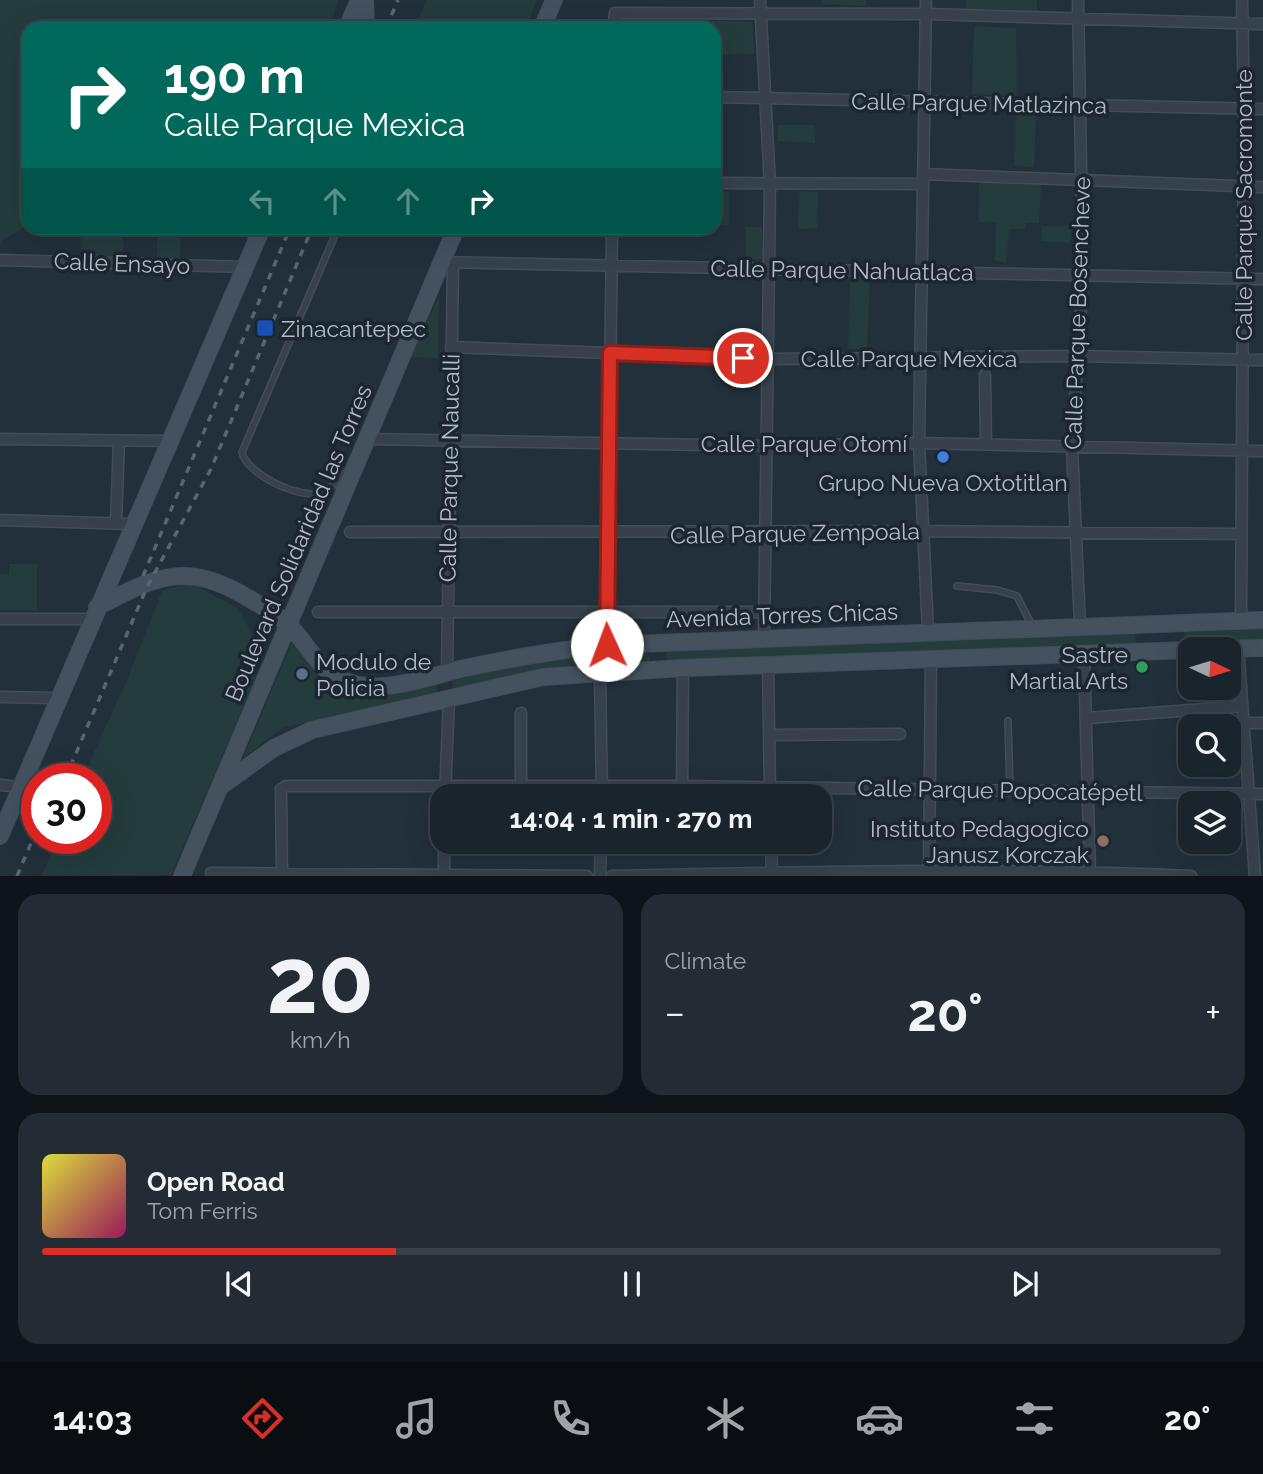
<!DOCTYPE html>
<meta charset="utf-8">
<style>
body{margin:0;font-family:Raleway,sans-serif;background:#232c35;color:#f1f3f6;height:100vh;display:flex;flex-direction:column;font-size:26px;white-space:nowrap}
*{box-sizing:border-box;margin:0}
p{font-size:23px;color:#9fa4aa}
.icon{flex:none;width:38px;height:38px;fill:none;stroke:currentColor;stroke-width:2;stroke-linecap:round;stroke-linejoin:round}
.map{position:relative;height:876px;overflow:hidden}
.side{display:flex;flex-direction:column;gap:18px;padding:18px;background:#0e1419;flex:1}
.side>*{flex:none}
.banner{position:absolute;left:21px;top:21px;width:700px;height:214px;border-radius:21px;box-shadow:0 7px 28px #0002,0 0 0 2px #384149;background:#00695c;color:#fff;overflow:hidden}
.needle{width:46px;rotate:94deg}
.controls{position:absolute;left:1178px;top:637px;display:grid;gap:14px}
.controls a{display:grid;place-items:center;width:63px;height:63px;border-radius:14px;background:#1a242d;box-shadow:0 7px 28px #0002,0 0 0 2px #384149;font-size:35px}
.speed{position:absolute;left:21px;top:763px;display:flex;gap:14px;font-size:35px;font-weight:700;text-align:center}
.speed>*{display:grid;place-content:center;width:91px;height:91px;border-radius:50%;background:#1a242d;box-shadow:0 7px 28px #0002,0 0 0 2px #384149;line-height:1}
.speed .limit{border:10px solid #d22;background:#fff;color:#111}
.pin{position:absolute;display:grid;place-items:center;width:60px;height:60px;color:#fff;margin:-30px;border:4px solid #fff;border-radius:50%;box-shadow:0 2px 7px #0007}
.me{position:absolute;width:77px;margin:-38px;rotate:358deg;stroke-linejoin:round;filter:drop-shadow(0 0 5px #0008)}
.turn{display:flex;align-items:center;gap:24px;height:147px;padding:0 28px;font-size:32px}
.turn .icon{width:91px;height:91px;stroke-width:2.5}
.turn b{display:block;font-size:49px;line-height:60px}
.lanes{display:flex;align-items:center;height:66px;padding:0 28px;background:#0003;justify-content:center;gap:35px;direction:ltr}
.lanes .off{opacity:.35}
.big{font-size:52px;font-weight:700;line-height:1.1}
.side .card{flex:1;display:flex;flex-direction:column;justify-content:center;gap:10px;min-width:0;padding:0 24px;border-radius:21px;background:#232c35}
.side .dial{align-items:center;gap:0}
.dial b{font-size:91px;line-height:1}
.song{display:flex;align-items:center;gap:21px}
.cover{width:84px;height:84px;border-radius:10px;background:linear-gradient(135deg,hsl(60 70% 55%),hsl(330 70% 35%))}
.played{height:7px;border-radius:4px;background:linear-gradient(90deg,#d93025 30%,#384149 30%)}
.keys{display:flex;justify-content:space-around;direction:ltr}
.heat{display:flex;justify-content:space-between;align-items:center;font-size:38px;direction:ltr}
.side .tiles{flex:1;display:grid;gap:18px;grid-template-columns:1fr 1fr}
.card:last-child{grid-column:span 2}
.trip{position:absolute;left:430px;top:784px;width:402px;height:70px;border-radius:21px;background:#1a242d;box-shadow:0 7px 28px #0002,0 0 0 2px #384149;font-weight:700;line-height:70px;text-align:center}
.dock{display:flex;height:112px;justify-content:space-around;align-items:center;background:#0a0e12;color:#9fa4aa}
.dock .icon{width:49px;height:49px}
.dock .current{color:#d93025}
.dock b{font-size:32px;color:#f1f3f6}
.map>svg:first-child{display:block}
.green{fill:#243c3d}
.lines{fill:none;stroke-linecap:round;stroke-linejoin:round}
.lane-casing{stroke:#424d58;stroke-width:8}
.street-casing{stroke:#424d58;stroke-width:13}
.secondary-casing{stroke:#424d58;stroke-width:18}
.lane{stroke:#36414c;stroke-width:5}
.street{stroke:#36414c;stroke-width:10}
.secondary{stroke:#44515f;stroke-width:16}
.rail{stroke:#586673;stroke-width:3.5;stroke-dasharray:7 7;stroke-linecap:butt}
.route-casing{stroke:#8d1f18;stroke-width:18}
.route{stroke:#d93025;stroke-width:12}
.transit-dot{fill:#1a4fb4;stroke:#1c2631;stroke-width:2.5}
.shop-dot{fill:#3f7fe0;stroke:#1c2631;stroke-width:2.5}
.leisure-dot{fill:#2e9e5b;stroke:#1c2631;stroke-width:2.5}
.service-dot{fill:#5c6f8a;stroke:#1c2631;stroke-width:2.5}
.education-dot{fill:#8d6e63;stroke:#1c2631;stroke-width:2.5}
.labels{text-anchor:middle;dominant-baseline:central;stroke-width:7;stroke-linejoin:round;paint-order:stroke}
.street-label{font-size:23px;fill:#b2bcc8;stroke:#1c2631}
.poi-label{font-size:23px;fill:#b2bcc8;stroke:#1c2631;text-anchor:start}
</style>
<div class="map">
<svg width="1263" height="876" viewBox="0 0 1263 876">
<rect width="100%" height="100%" fill="#22303c"/>
<path class="green" d="M0,0H338L329,28H28V225L0,242Z
M427,0H537L526,28H415Z
M822,0H866V6L822,4Z
M966,0H1037V11L966,9Z
M687,20L752,22L754,54H714V28H687Z
M974,26L1016,28L1017,96L972,94Z
M1016,112L1036,113L1034,167L1014,166Z
M778,125H815V143L778,141Z
M979,182L1041,185L1039,223H1026L1025,229H1009L1006,263L995,260L996,223L978,222Z
M714,190L729,192V225L714,224Z
M799,191L818,192L817,228L798,229Z
M1072,225L1070,243L1041,241L1042,226Z
M746,227H762L763,259H746Z
M80,228H204L181,229L180,260L157,259V234H123L124,259L82,258Z
M870,277L867,350L848,349L850,278Z
M439,296L438,358L411,357Z
M9,564H37V610H0V574H9Z
M190,583L238,608L258,645L255,680L171,875L42,876L57,838H96V779H82L126,682L162,591Z
M1263,629V642L1185,646L1184,632Z
M1135,632L1136,645L1045,646L918,655L668,663L666,650Z
M292,642C300,653 309,669 320,677C355,703 398,695 437,684V694L282,728L243,758Z
M647,651L651,663L453,692L452,681L534,659Z"/>
<g class="lines">
<g class="lane-casing">
<path id="lane" d="M338,228L242,452C246,474 299,499 320,493C330,490 338,481 345,473
M957,586L997,590L1017,596L1032,626
M1008,721L1010,790"/>
</g>
<g class="street-casing">
<path id="street" d="M760,0L770,185L764,638
M926,0L919,443L928,631
M1078,0L1083,276L1072,446L1080,626
M613,28L615,13L927,14L1263,24
M714,97L1263,109
M923,174L1263,187
M714,183L923,184
M0,260L245,267
M441,262L1263,279
M451,347L770,359L1076,356L1263,360
M985,375L986,444
M0,439L168,441
M367,439L769,446L919,443L1263,451
M0,520L133,524
M116,523L119,441
M350,532L923,531L1241,534
M318,612H765
M0,619H91
M1241,620L1244,109L1242,0
M607,645L612,228
M1238,648L1255,876
M1084,654L1090,875
M768,665L770,796
M447,673L453,264
M600,674L602,796
M0,697L58,698
M1088,718L1242,706
M1244,723H1263
M770,735L900,734
M0,785L20,787
M521,786V713
M682,786L683,668
M445,796L449,699
M771,842L772,876
M211,873L587,876
M929,875L931,660
M282,876L281,789L286,786H682L1263,794
M444,876V842
M600,876L601,842
M612,876C805,872 998,867 1191,876"/>
</g>
<g class="secondary-casing">
<path id="secondary" d="M365,0L366,28
M347,28L359,0
M542,28L554,0
M97,607C157,576 186,560 250,599C263,607 279,615 290,626C316,654 321,681 366,686C398,689 434,675 465,668C512,658 559,650 607,645L1263,620
M1206,649L1263,648
M221,786L274,748L312,730L543,677L683,668L1190,650
M0,836L262,228
M182,876L456,228"/>
</g>
<use href="#lane" class="lane"/>
<use href="#street" class="street"/>
<use href="#secondary" class="secondary"/>
<path class="rail" d="M386,28L398,0
M143,576L290,228
M65,779L147,587L211,469L312,228
M17,876L37,829"/>
</g>
<g class="lines">
<g class="route-casing">
<path id="route" d="M607,645L610,353L743,358"/>
</g>
<use href="#route" class="route"/>
</g>
<rect class="transit-dot" x="256" y="319" width="18" height="18" rx="3.5"/>
<circle class="shop-dot" cx="943" cy="457" r="7"/>
<circle class="leisure-dot" cx="1142" cy="667" r="7"/>
<circle class="service-dot" cx="302" cy="674" r="7"/>
<circle class="education-dot" cx="1103" cy="841" r="7"/>
<g class="labels">
<g class="street-label">
<text transform="translate(979 103) rotate(1)">Calle Parque Matlazinca</text>
<text transform="translate(1243 205) rotate(-90)">Calle Parque Sacromonte</text>
<text transform="translate(122 263) rotate(2)">Calle Ensayo</text>
<text transform="translate(842 270) rotate(1)">Calle Parque Nahuatlaca</text>
<text transform="translate(1077 313) rotate(-88)">Calle Parque Bosencheve</text>
<text x="909" y="358">Calle Parque Mexica</text>
<text x="804" y="443">Calle Parque Otomí</text>
<text transform="translate(449 468) rotate(-89)">Calle Parque Naucalli</text>
<text transform="translate(795 533) rotate(-1)">Calle Parque Zempoala</text>
<text transform="translate(298 543) rotate(-67)">Boulevard Solidaridad las Torres</text>
<text transform="translate(782 615) rotate(-2)">Avenida Torres Chicas</text>
<text transform="translate(1000 790) rotate(1)">Calle Parque Popocatépetl</text>
</g>
<g class="poi-label">
<text x="281" y="328">Zinacantepec</text>
<text x="943" y="482" text-anchor="middle">Grupo Nueva Oxtotitlan</text>
<text x="1128" y="654" text-anchor="end">Sastre<tspan x="1128" dy="26">Martial Arts</tspan></text>
<text x="316" y="661">Modulo de<tspan x="316" dy="26">Policia</tspan></text>
<text x="1089" y="828" text-anchor="end">Instituto Pedagogico<tspan x="1089" dy="26">Janusz Korczak</tspan></text>
</g>
</g>
</svg>
<div class="controls">
<a><svg class="needle" viewBox="-14 -14 28 28"><path d="M0-13l5 13h-10z" fill="#e53935"/><path d="M0 13l5-13h-10z" fill="#9fa4aa"/></svg></a>
<a><svg class="icon" aria-label="search" viewBox="0 0 24 24"><circle cx="10" cy="10" r="6"/><path d="M15 15l6 6"/></svg></a>
<a><svg class="icon" aria-label="layers" viewBox="0 0 24 24"><path d="M12 4l9 5-9 5-9-5zM3 14l9 5 9-5"/></svg></a>
</div>
<div class="speed"><div class="limit">30</div></div>
<div class="pin" style="left:743px;top:358px;background:#d93025"><svg class="icon" aria-label="arrive" viewBox="0 0 24 24"><path d="M6 21V4h12l-3 4 3 4H6"/></svg></div>
<svg class="me" style="left:607px;top:645px" viewBox="-20 -20 40 40"><circle r="19" fill="#fff"/><path d="M0-13L10 11 0 6-10 11z" fill="#d93025"/></svg>
<div class="trip">14:04 · 1 min · 270 m</div>
<div class="banner">
<div class="turn"><svg class="icon" aria-label="right" viewBox="0 0 24 24"><path d="M7 20v-9h11M14 6l5 5-5 5"/></svg><div><b>190 m</b>Calle Parque Mexica</div></div>
<div class="lanes"><svg class="icon off" aria-label="left" viewBox="0 0 24 24"><path d="M17 20v-9H6M10 6l-5 5 5 5"/></svg><svg class="icon off" aria-label="ahead" viewBox="0 0 24 24"><path d="M12 20V5M6 11l6-6 6 6"/></svg><svg class="icon off" aria-label="ahead" viewBox="0 0 24 24"><path d="M12 20V5M6 11l6-6 6 6"/></svg><svg class="icon" aria-label="right" viewBox="0 0 24 24"><path d="M7 20v-9h11M14 6l5 5-5 5"/></svg></div>
</div>
</div>
<section class="side">
<div class="tiles">
<div class="card dial"><b>20</b><p>km/h</p></div>
<div class="card"><p>Climate</p>
<div class="heat"><a>−</a><b class="big">20°</b><a>+</a></div>
</div>
<div class="card">
<div class="song"><i class="cover"></i><div><b>Open Road</b><p>Tom Ferris</p></div></div>
<div class="played"></div>
<div class="keys"><svg class="icon" aria-label="previous" viewBox="0 0 24 24"><path d="M18 5L8 12l10 7zM5 5v14"/></svg><svg class="icon" aria-label="pause" viewBox="0 0 24 24"><path d="M8 5v14M16 5v14"/></svg><svg class="icon" aria-label="next" viewBox="0 0 24 24"><path d="M6 5l10 7-10 7zM19 5v14"/></svg></div>
</div>
</div>
</section>
<nav class="dock">
<b>14:03</b>
<svg class="icon current" aria-label="directions" viewBox="0 0 24 24"><path d="M12 3l9 9-9 9-9-9zM9 14v-3h6M13 9l2 2-2 2"/></svg>
<svg class="icon" aria-label="music" viewBox="0 0 24 24"><path d="M9 18V5l10-2v13"/><circle cx="6" cy="18" r="3"/><circle cx="16" cy="16" r="3"/></svg>
<svg class="icon" aria-label="phone" viewBox="0 0 24 24"><path d="M5 4h4l2 5-3 2q2 4 5 5l2-3 5 2v4C11 20 4 13 5 4z"/></svg>
<svg class="icon" aria-label="climate" viewBox="0 0 24 24"><path d="M12 3v18M4 7l16 10M4 17L20 7"/></svg>
<svg class="icon" aria-label="car" viewBox="0 0 24 24"><path d="M5 17H2v-5l4-1 3-4h7l3 4 3 1v5h-3M9 17h6M6 11h13"/><circle cx="7" cy="17" r="2"/><circle cx="17" cy="17" r="2"/></svg>
<svg class="icon" aria-label="filters" viewBox="0 0 24 24"><path d="M4 7h16M4 17h16"/><circle cx="9" cy="7" r="2"/><circle cx="15" cy="17" r="2"/></svg>
<b>20°</b>
</nav>
